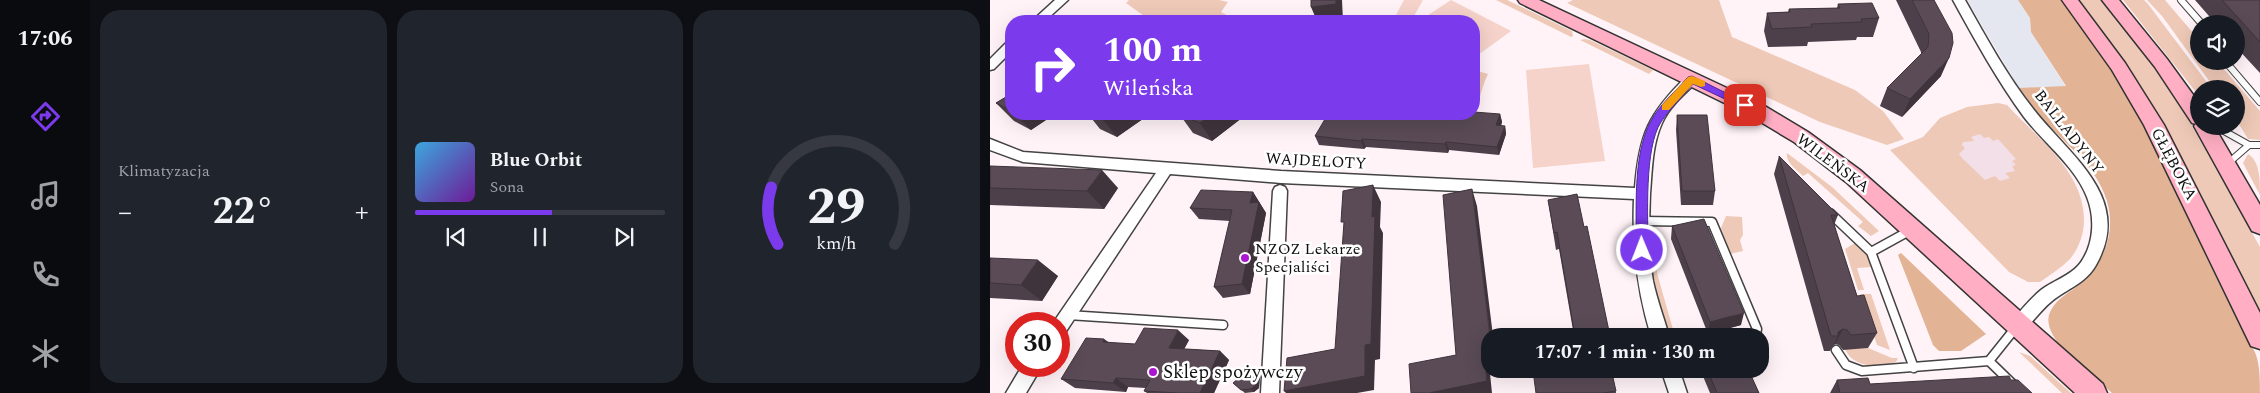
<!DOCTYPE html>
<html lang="pl">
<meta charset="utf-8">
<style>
body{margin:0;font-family:Spectral,serif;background:#20242c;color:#f1f3f6;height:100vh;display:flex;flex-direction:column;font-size:19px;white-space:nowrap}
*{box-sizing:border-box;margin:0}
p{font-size:16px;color:#9ea1a6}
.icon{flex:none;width:28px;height:28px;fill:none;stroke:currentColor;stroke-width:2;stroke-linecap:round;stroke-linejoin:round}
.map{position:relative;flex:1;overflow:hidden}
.sheet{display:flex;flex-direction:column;gap:10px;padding:10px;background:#0d0f14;width:900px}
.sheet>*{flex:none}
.hud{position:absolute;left:15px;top:15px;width:475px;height:105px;border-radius:20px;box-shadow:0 5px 20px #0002;background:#7c3aed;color:#fff;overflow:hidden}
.controls{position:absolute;left:1200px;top:15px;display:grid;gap:10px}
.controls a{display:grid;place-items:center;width:55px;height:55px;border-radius:50%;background:#171b24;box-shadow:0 5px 20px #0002;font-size:25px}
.speed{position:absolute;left:15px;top:312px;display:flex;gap:10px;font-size:25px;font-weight:700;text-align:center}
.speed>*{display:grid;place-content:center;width:65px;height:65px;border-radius:50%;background:#171b24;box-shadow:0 5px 20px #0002;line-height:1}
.speed .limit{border:8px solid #d22;background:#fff;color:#111}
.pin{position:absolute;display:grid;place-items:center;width:42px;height:42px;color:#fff;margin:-21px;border-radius:10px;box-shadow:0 2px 8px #0006}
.me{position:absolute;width:55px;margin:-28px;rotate:359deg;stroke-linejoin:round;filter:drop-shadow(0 0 4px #0008)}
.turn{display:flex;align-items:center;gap:18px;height:105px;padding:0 15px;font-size:22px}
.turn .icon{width:65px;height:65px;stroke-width:2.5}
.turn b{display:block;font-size:35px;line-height:42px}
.big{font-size:38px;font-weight:700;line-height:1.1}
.sheet .card{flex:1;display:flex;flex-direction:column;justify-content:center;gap:8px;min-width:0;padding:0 18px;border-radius:20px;background:#20242c}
.sheet .dial{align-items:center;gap:0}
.dial svg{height:130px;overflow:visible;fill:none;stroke:#363941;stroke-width:7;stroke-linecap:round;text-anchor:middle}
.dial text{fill:#f1f3f6;stroke:none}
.song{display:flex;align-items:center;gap:15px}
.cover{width:60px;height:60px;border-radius:8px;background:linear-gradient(135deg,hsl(200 70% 55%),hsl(280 70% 35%))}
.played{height:5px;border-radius:2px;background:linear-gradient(90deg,#7c3aed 55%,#363941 55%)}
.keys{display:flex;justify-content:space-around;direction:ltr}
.heat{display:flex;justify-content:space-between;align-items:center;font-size:28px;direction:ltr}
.sheet .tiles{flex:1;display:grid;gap:10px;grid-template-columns:repeat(3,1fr)}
.trip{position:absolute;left:491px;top:328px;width:288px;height:50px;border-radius:20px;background:#171b24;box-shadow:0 5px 20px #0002;font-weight:700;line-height:50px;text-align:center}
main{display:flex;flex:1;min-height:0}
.menu{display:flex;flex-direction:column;width:90px;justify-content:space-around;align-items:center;background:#090b0e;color:#9ea1a6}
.menu .icon{width:35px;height:35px}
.menu .current{color:#7c3aed}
.menu b{font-size:22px;color:#f1f3f6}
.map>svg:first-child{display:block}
.industrial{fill:#e4e7ef}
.green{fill:#efc9b7}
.forest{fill:#e2b394}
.pitch{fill:#f5d2ca}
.plaza{fill:#f2dfe7}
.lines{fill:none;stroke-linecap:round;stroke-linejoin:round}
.lane-far1-casing{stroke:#434343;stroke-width:8}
.lane-casing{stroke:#434343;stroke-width:11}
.street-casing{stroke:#434343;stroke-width:3}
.secondary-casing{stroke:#323232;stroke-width:3}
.lane-far1{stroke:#fff;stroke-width:6}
.lane{stroke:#fff;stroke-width:8}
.street{fill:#fff;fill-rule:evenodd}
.secondary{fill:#ffaec3;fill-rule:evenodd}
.wall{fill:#4d404a}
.shaded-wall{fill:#3f343c}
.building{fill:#5a4b56;stroke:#3f343c}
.route{fill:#7c3aed;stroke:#51269a}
.slow{fill:#f59e0b}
.poi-dot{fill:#ac16d1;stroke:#fff;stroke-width:2}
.labels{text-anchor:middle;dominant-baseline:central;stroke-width:5;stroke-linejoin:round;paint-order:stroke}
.street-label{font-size:16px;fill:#101010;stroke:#fff}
.poi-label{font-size:16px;fill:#101010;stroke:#fff;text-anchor:start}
.near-poi-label{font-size:19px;fill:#101010;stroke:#fff;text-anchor:start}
</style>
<main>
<nav class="menu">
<b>17:06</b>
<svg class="icon current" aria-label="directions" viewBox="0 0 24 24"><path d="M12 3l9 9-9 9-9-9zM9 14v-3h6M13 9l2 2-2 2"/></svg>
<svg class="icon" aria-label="music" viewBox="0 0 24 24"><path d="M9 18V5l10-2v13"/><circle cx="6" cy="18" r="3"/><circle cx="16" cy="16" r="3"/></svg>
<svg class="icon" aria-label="phone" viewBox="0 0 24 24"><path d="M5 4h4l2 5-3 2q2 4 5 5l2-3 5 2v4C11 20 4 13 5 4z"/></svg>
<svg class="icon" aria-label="climate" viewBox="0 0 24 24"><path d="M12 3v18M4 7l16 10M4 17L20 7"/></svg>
</nav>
<section class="sheet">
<div class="tiles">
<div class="card"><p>Klimatyzacja</p>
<div class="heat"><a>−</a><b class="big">22°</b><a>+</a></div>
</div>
<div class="card">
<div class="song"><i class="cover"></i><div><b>Blue Orbit</b><p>Sona</p></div></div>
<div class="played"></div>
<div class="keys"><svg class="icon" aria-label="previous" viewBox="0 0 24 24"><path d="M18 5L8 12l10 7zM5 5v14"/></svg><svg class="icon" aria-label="pause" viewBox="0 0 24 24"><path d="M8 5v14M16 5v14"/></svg><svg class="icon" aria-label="next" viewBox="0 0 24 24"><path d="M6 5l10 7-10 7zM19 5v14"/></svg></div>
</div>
<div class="card dial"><svg viewBox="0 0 100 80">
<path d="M14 69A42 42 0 1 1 86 69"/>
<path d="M14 69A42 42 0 0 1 10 34" stroke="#7c3aed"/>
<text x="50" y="56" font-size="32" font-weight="700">29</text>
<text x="50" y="72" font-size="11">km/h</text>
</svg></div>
</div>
</section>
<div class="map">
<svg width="1270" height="393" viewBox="0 0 1270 393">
<rect width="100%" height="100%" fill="#fff3f7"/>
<path class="industrial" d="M977,0H1028L1040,18L1041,32L1076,87L1029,88Z"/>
<path class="green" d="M139,0H229L238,2L231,12L242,18L237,21H161L136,3Z
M506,0H517L582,31L583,36L581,37Z
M583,0H729L742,37L865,90L893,111L914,139L897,145L830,122L577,3Z
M1088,0H1111L1171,76L1194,112L1270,247V314L1174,126L1150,85Z
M1133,0H1154L1158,4L1222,89H1209V96Z
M1157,0H1175L1204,34H1209V61H1227L1270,111V140L1258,139L1246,119V89H1225L1172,16Z
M595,39L600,40L663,70L659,74L590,40Z
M484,70L498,74C491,87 491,100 484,113Z
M1008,103L1017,105C1047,138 1094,171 1094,220C1094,234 1089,248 1080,259C1071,268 1060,275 1050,282H1038L1019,272L900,150L933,137L950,118L977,107Z
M797,153L842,187L889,231L881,236L868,226L873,222L818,173L813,176C807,170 795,162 797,153Z
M1258,154C1270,161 1270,180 1270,195L1253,163Z
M736,216L752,217L753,235L750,240L753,251L740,254L731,228Z
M664,225L667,273L684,333L677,335L660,278L658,230Z
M865,243L878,254L883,267L867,268L874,290H868L855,249Z
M870,294H881L900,350L887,345Z
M878,348L902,358H908L906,362C888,368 863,368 855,349Z
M1029,352L1040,356L1081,393H1072Z"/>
<path class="forest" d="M1028,0H1072L1124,73L1159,133L1261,346C1270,356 1270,378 1270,393H1122L1070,346C1064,337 1056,326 1059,315C1063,302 1075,295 1085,288C1112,266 1127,236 1117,201C1106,164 1071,141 1047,113C1040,105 1035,96 1029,88L1076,86L1041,32L1040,18Z
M911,253L996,334L971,351H949L943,345L908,255Z"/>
<path class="pitch" d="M414,0H433L424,16L406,15Z
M461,0L521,31L484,58V21H429Z
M599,64L615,161L543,168L536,70Z"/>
<path class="plaza" d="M990,134L994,138L999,137L1003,141L1008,139L1026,159L1022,161L1026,165L1022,166L1025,171L1015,173L1020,178L1010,181L1005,176L995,180L972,158L969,154L975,148L972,145L973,142L984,141L981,137Z"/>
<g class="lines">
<g class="lane-far1-casing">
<path id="lane-far1" d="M1191,0L1212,24
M1235,61L1270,102
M1225,126L1259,145H1270
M1236,165L1259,145"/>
</g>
<g class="lane-casing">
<path id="lane" d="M840,213L881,252L924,368
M652,221L722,222L767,329L766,336
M881,252L921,230
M78,315L233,325
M846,350L856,365L872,371L999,361L1027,326
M999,361L1032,393"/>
</g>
<g class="street-casing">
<path id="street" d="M65,0H78L55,21H42Z
M963,0H975C996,37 1017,76 1044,110C1080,156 1144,198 1106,265C1096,283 1077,289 1062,301C1052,309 1043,321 1034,331L1028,334L1022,331L1019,326L1022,321C1031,310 1040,299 1051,290C1064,280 1084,275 1093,259C1104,241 1105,217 1097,197C1085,166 1054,143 1034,117C1007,80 985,40 963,0Z
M21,41V52L4,69L0,70V59L17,42Z
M702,75L708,79L707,82C694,94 679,107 672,123C662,145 662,170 660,194C659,222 658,252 663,281C667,300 674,318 679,336H661C647,290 642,247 644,199L291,183L180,174L75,333L69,336V324L63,323L166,173L33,162L0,150V139L33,152L291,171L645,188C649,134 659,113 697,76Z
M290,185L295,187L297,191L289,393H271L283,191L285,187Z
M32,366H52L36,393H16Z
M671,369H689L697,393H679Z"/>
</g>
<g class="secondary-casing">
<path id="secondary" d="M528,0H549L773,105L818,132L870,170L1113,384L1117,393H1085L856,182L804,142L759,115L530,3Z
M1072,0H1088L1135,63L1174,125L1270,313V349L1261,346L1154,125L1122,70Z
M1112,0H1129L1177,59L1209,103V126H1224L1270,205V234L1262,231L1204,126L1206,124L1202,123L1165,67Z"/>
</g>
<use href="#lane-far1" class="lane-far1"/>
<use href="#lane" class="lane"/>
<use href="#street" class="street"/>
<use href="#secondary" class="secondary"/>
</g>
<path class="wall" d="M906,0H944L951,76L912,117L890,106L897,88L931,54V52Z
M1205,0H1270V73L1246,47V24H1226Z
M848,4L889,18L883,37H867L866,40L818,42L817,46L778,47L774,31L777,13L798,12L799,9L847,8Z
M21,94V114H65L41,130L24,121L6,103Z
M98,114H160L127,137L110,129Z
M257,114L222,141L203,133L190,115Z
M510,114L512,122L511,126H515L516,134L509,155L459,150L458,153L376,147L374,149L329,145L325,136Z
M687,115L725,191L723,205H691L686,130Z
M789,156L848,215L844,225L867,296L887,333L878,348L853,350L849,345L845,344L843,346L840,351H834L784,174Z
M0,166L128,188L114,209L0,205Z
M263,192L276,213L260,294L233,298L224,287L240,221L209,219L200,208Z
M558,200L594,227L620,336H584L569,249L566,250Z
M682,226L751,325L718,334L681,239Z
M0,258L68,276L52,301L0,298Z
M199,340L194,349L230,351L239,360L224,393H157L154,391L156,388L138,387L136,392L85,388L71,379L119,343L145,344Z
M556,369H625V371H622L626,393H546Z
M710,369H758L769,393H720Z
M267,371L270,375L269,388L264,392L255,393L243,383Z
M847,380L880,384L1021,380L1042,393H840Z"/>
<path class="shaded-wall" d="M346,0H352L353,21H327L321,7Z
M959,58L951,76L912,117L920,99Z
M25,114H65L41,130Z
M120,114H160L127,137L112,119Z
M223,114H257L222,141L210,123Z
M510,114L512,122L508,133L506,125Z
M515,126L516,134L509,155L507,147Z
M372,139L376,147L374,149L371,141Z
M456,142L459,150L458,153L455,144Z
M112,170L128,188L114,209L97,191Z
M383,185L391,202L390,227L393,233L390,359L385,360L384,390L367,393H296L294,391L375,345Z
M482,189L487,206L503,336H500Z
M263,192L276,213L260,294L252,284L260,203Z
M48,260L68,276L52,301L31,285Z
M754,313L751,325L718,334L720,322Z
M853,329L845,344L843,346L848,336V332Z
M188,330L199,340L190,357L179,348Z
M114,339L127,348L113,342Z
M500,348V364H499L502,393H439L494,349Z
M230,351L239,360L224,393H210Z
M267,371L270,375L269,388L264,392L261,389Z
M126,378L138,387L136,392L123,383Z"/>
<path class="building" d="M321,0H346V4L321,7Z
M922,0H944L962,33L963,43L959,58L920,99L897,88L938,47L939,34Z
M1232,0H1270V42Z
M882,3L889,18L871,19L872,22L821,24L822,27L782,29L777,13L800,12L799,9L850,8L848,4Z
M21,94V111L6,103Z
M484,112L510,114L506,125L515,126L507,147L456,142L455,144L372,139L371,141L325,136L338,114H484Z
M101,114H120L112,119Z
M191,114H223L210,123L190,115Z
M687,115H717L725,191H692Z
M789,156L848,215H841L867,296L874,295L887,333L861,335L857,330L853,329L848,332V336H841Z
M0,166L112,170L97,191L0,188Z
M383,185L382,217L385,216L381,344L375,345V376L294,391L297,358L345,349L354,222H351L353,191Z
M482,189L500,336V348L494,349L497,381L439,393H421L419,364L466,355L453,195Z
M211,190L263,192L260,203L269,202L252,284L224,287L242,210L200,208Z
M587,194L594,227L597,226L620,336H585L567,232L564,233L558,200Z
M714,219L754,313L720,322L682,226Z
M0,258L48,260L31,285L0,283Z
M154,328L188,330L179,348L230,351L210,393H189L154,391L160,380L126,378L123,383L71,379L96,338L114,339L113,342L145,344Z
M556,369H621L626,391L613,393H546L543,371Z
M717,369H758L769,393H727Z
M267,371L266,385L261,389L251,390L243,383L256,372Z
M1019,376L1021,380H1028L1042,393H850L847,380L878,378L880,384Z"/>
<path class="route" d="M702,76L760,105L759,107H752L703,84C693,96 680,108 671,122C654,148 658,218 658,250L656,254H648L646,250C647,211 642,155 661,121C669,105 687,90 698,77Z"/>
<path class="slow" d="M702,76L715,81V86L711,87L703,84L679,110H672V105L698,77Z"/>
<g class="poi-dot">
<circle cx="255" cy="258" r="5"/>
<circle cx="163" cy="372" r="5"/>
</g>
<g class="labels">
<g class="street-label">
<text transform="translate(1079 132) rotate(52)">BALLADYNY</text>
<text transform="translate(326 161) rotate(3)">WAJDELOTY</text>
<text transform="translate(843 163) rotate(37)">WILEŃSKA</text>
<text transform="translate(1184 164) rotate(62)">GŁĘBOKA</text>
</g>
<g class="poi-label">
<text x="265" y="249">NZOZ Lekarze<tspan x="265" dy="18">Specjaliści</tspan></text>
</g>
<g class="near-poi-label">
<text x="173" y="372">Sklep spożywczy</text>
</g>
</g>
</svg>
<div class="controls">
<a><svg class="icon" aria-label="sound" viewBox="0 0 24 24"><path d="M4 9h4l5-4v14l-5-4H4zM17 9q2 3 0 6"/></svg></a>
<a><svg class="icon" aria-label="layers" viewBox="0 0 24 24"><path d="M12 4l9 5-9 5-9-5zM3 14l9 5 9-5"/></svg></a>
</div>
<div class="speed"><div class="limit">30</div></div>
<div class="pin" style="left:755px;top:105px;background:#d93025"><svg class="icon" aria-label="arrive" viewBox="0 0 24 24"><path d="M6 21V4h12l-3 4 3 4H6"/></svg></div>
<svg class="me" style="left:652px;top:250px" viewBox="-20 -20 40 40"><circle r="17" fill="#7c3aed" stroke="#fff" stroke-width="3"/><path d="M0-11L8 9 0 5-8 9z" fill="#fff"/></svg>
<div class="trip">17:07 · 1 min · 130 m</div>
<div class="hud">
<div class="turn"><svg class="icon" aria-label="right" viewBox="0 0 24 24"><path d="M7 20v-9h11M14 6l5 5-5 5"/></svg><div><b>100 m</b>Wileńska</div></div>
</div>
</div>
</main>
